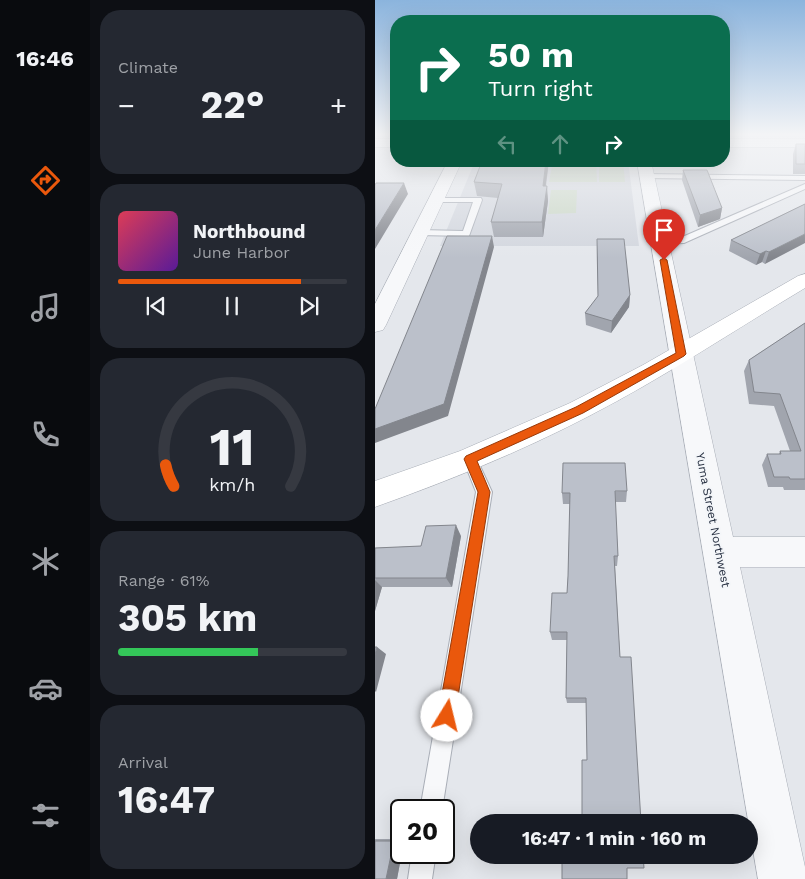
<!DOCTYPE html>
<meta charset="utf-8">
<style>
body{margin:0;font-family:"Work Sans",sans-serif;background:#242831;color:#f1f3f6;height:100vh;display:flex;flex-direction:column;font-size:19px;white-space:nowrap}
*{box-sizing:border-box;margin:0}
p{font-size:16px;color:#9ea1a6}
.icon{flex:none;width:28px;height:28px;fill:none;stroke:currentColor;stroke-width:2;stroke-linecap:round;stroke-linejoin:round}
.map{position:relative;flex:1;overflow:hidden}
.side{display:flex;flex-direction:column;gap:10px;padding:10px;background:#0d0f14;width:285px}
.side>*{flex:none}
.guide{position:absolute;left:15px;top:15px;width:340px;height:152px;border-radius:20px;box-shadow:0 5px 20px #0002;background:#0b6e4f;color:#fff;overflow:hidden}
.speed{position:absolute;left:15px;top:799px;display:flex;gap:10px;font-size:25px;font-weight:700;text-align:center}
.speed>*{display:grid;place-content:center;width:65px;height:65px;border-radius:50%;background:#171b24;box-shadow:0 5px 20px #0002;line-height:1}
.speed .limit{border:2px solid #111;border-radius:8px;background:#fff;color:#111}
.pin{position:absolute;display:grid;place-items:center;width:42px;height:42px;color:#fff;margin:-51px -21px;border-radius:50% 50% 50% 0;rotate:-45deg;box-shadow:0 0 5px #0007}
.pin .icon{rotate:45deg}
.me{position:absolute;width:55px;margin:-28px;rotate:9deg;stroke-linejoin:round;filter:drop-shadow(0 0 4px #0008)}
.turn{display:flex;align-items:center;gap:18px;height:105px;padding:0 15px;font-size:22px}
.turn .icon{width:65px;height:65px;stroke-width:2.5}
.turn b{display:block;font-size:35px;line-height:42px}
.lanes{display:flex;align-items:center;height:48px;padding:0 15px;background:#0003;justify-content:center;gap:25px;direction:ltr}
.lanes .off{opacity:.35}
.big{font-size:38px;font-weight:700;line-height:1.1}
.side .widget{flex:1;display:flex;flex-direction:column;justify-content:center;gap:8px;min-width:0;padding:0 18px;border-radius:20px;background:#242831}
.side .dial{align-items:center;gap:0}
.dial svg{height:130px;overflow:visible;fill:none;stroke:#363941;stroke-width:7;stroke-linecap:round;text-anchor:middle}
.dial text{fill:#f1f3f6;stroke:none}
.song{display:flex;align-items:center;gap:15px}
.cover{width:60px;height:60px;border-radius:8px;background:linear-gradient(135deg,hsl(350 70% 55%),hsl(270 70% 35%))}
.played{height:5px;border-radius:2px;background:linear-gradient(90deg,#ea580c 80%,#363941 80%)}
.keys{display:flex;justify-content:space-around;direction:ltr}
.heat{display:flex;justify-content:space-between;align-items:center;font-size:28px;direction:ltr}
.charge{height:8px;border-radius:4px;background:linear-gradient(90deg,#34c759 61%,#363941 0)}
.trip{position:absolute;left:95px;top:814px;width:288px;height:50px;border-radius:25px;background:#171b24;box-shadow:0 5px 20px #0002;font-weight:700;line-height:50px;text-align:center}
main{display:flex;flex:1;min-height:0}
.tabs{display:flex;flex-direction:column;width:90px;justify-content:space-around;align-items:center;background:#090b0e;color:#9ea1a6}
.tabs .icon{width:35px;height:35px}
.tabs .on{color:#ea580c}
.tabs b{font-size:22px;color:#f1f3f6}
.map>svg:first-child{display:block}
.built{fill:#d2d6de}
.green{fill:#c9d6c5}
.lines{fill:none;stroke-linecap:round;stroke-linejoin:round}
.lane-casing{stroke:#a9aeb7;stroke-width:2}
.street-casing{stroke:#a9aeb7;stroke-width:1}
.secondary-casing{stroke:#a9aeb7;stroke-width:1}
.lane{fill:#f7f8fa;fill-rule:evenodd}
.street{fill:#f7f8fa;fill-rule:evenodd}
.secondary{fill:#fff;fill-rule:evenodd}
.wall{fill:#a1a5ae}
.shaded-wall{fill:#83868d}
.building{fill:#bbc0ca;stroke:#83868d}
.route{fill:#ea580c;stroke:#983908}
.labels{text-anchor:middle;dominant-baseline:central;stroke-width:4;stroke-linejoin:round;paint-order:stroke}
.street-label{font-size:12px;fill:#2b3445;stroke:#f4f6f9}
</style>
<main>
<nav class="tabs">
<b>16:46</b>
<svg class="icon on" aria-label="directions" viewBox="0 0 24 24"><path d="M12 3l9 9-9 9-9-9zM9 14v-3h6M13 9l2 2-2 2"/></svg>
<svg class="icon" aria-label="music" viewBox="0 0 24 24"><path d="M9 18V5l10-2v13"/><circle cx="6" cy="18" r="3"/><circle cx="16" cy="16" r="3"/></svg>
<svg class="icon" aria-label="phone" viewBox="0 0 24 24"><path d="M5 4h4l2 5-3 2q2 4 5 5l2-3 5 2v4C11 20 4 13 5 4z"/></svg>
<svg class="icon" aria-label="climate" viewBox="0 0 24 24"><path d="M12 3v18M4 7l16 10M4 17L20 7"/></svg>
<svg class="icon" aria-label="car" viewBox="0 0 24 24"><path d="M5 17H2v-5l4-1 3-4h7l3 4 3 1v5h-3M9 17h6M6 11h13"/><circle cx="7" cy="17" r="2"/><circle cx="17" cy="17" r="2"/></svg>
<svg class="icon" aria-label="filters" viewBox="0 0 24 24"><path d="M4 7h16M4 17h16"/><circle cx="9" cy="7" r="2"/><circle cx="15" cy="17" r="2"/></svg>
</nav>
<section class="side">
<div class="widget"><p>Climate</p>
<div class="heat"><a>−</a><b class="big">22°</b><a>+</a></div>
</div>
<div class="widget">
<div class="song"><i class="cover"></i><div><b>Northbound</b><p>June Harbor</p></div></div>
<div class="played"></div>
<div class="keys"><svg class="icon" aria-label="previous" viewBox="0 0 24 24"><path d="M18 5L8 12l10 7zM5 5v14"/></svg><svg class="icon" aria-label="pause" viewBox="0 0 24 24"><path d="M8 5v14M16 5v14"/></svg><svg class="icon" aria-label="next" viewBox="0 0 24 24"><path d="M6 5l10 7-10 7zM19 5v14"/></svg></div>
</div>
<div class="widget dial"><svg viewBox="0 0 100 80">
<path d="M14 69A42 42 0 1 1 86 69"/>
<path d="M14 69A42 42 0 0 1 9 56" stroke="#ea580c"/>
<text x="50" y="56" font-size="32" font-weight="700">11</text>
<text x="50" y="72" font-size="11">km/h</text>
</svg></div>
<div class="widget"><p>Range · 61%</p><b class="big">305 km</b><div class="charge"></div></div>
<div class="widget"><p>Arrival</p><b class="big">16:47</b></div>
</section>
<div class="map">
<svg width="430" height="879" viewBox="0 0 430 879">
<rect width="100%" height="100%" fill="#e4e7ec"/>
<path class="built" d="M100,161H253L264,246H65Z"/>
<path class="green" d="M178,161H221L222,182H174Z
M224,161H248L250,182H224Z
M176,190H202L201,213L173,214Z"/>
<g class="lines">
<g class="lane-casing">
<path id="lane" d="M269,174L430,176V180L272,178H269Z
M430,184V189L309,243L285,244L281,241L285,238H305Z
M58,198H106L107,200L94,236L42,235L41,233L45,230L88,231L98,202H58Z
M95,453L100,455L117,492L67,810H45L101,492L88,459L90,455Z
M37,852H61L57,879H33Z"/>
</g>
<g class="street-casing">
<path id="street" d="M0,139H21V147H0Z
M349,139H430V147H349Z
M73,161H87L11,325L8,330L0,332V304Z
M262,161H276L358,537H430V567H365L430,867V879H383Z"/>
</g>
<g class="secondary-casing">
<path id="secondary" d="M430,274V288C358,331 288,378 214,416C145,452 73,481 0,507V481L85,451L195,403L268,365L423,276Z"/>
</g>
<use href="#lane" class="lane"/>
<use href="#street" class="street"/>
<use href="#secondary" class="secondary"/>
</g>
<path class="wall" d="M421,144H430V174H418V154Z
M107,161H174L171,186L173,201L168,237H119L116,222L123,198L102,196L99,182Z
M308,170L347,208L345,219L323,227L307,180Z
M430,204L390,264L387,262L381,265L354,251L356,240Z
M222,239L255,295L254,307L236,333L211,325L210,313L223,297Z
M430,323V490H409L408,487H393L387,465L392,454H404L405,451H415L399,406L374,404L369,371L374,360Z
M252,491L251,502H240L243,556L242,566H240L245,657L266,822L188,815H207L212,760L211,703H192L191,698L192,640H177L175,632L192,593L193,576L195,504H188L187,493Z
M86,536L77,587H7L0,611V548L46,546Z
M0,839H26L27,852L22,879H0Z"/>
<path class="shaded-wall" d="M171,161H174L171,182L169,201L168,186Z
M29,183L33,194L0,249V230Z
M172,186L173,201L168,237L167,222Z
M347,208L345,219L323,227L325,215Z
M430,234V243L390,264L394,252Z
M117,236L119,247L73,416L0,443V429Z
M391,251L387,262L381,265L385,254Z
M255,295L254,307L236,333L237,321Z
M81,525L86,536L77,587L71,578Z
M0,580L7,587L0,611Z
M2,647L11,654L1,692L0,691V655Z
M26,839L27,852L22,879H11L19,841Z"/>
<path class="building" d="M421,144H430V164H421Z
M107,161H171L168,186H172L167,222H116L127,184L99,182Z
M308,170H332L347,208L325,215Z
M1,183H29L0,230V185Z
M430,204V234L394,252L391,251L385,254L356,240Z
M72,236H117L69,404L0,429V409Z
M222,239H249L255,295L237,321L210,313L223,296Z
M430,323V479H415L414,477H399L392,454H406L405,451H426L405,394L379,392L374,360Z
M188,463H250L252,491H240L243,556H239L245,657H256L266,822H188V815H207V760H212L211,698H191L192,632H175L177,593H192L193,576L195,493H187Z
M81,525L71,578H0V548L46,546L51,526Z
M0,647H2L0,655Z
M0,841H19L11,879H0Z
M187,855H268L269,868H252V879H187Z"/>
<linearGradient id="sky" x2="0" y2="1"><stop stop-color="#8bb4dd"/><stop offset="0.52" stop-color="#f3f4f6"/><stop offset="1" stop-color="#f3f4f6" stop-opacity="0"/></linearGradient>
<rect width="430" height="258" fill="url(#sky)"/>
<path class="route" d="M289,258L292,260L311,354L309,356L208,413L102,461L115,492L80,716L78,722L72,725L65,722L63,716L103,492L89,459L91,456L201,407L301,353L285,260Z"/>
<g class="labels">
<g class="street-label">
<text transform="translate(338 520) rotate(79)">Yuma Street Northwest</text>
</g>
</g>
</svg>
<div class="speed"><div class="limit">20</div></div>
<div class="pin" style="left:289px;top:260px;background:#d93025"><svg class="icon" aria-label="arrive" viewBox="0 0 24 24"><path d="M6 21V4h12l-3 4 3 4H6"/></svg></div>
<svg class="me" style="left:72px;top:716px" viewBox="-20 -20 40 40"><circle r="19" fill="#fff"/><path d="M0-13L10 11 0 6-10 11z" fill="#ea580c"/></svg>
<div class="trip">16:47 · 1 min · 160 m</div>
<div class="guide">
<div class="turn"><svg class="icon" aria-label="right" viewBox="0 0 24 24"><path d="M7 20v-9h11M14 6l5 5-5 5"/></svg><div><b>50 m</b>Turn right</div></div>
<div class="lanes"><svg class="icon off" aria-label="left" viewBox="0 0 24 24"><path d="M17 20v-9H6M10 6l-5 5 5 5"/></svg><svg class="icon off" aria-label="ahead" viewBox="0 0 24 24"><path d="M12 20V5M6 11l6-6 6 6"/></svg><svg class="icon" aria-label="right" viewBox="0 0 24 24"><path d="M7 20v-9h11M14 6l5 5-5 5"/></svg></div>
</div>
</div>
</main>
